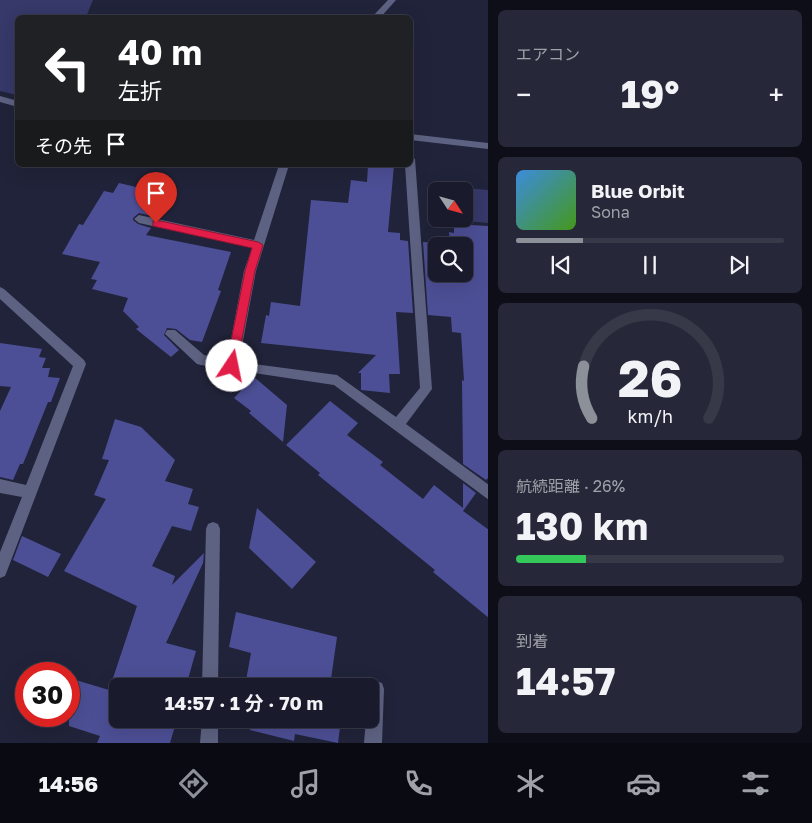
<!DOCTYPE html>
<html lang="ja">
<meta charset="utf-8">
<style>
body{margin:0;font-family:"Golos Text","Noto Sans JP",sans-serif;background:#262738;color:#f1f3f6;height:100vh;display:flex;flex-direction:column;font-size:19px;white-space:nowrap}
*{box-sizing:border-box;margin:0}
p{font-size:16px;color:#9fa1a9}
.icon{flex:none;width:28px;height:28px;fill:none;stroke:currentColor;stroke-width:2;stroke-linecap:round;stroke-linejoin:round}
.map{position:relative;flex:1;overflow:hidden}
.panel{display:flex;flex-direction:column;gap:10px;padding:10px;background:#0e0e18;width:324px}
.panel>*{flex:none}
.hud{position:absolute;left:15px;top:15px;width:398px;height:152px;border-radius:8px;box-shadow:0 5px 20px #0002,0 0 0 1px #373848;background:#202124;color:#fff;overflow:hidden}
.needle{width:32px;rotate:126deg}
.tools{position:absolute;left:428px;top:182px;display:grid;gap:10px}
.tools a{display:grid;place-items:center;width:45px;height:45px;border-radius:8px;background:#191a2c;box-shadow:0 5px 20px #0002,0 0 0 1px #373848;font-size:25px}
.speed{position:absolute;left:15px;top:662px;display:flex;gap:10px;font-size:25px;font-weight:700;text-align:center}
.speed>*{display:grid;place-content:center;width:65px;height:65px;border-radius:50%;background:#191a2c;box-shadow:0 5px 20px #0002,0 0 0 1px #373848;line-height:1}
.speed .limit{border:8px solid #d22;background:#fff;color:#111}
.pin{position:absolute;display:grid;place-items:center;width:42px;height:42px;color:#fff;margin:-51px -21px;border-radius:50% 50% 50% 0;rotate:-45deg;box-shadow:0 0 5px #0007}
.pin .icon{rotate:45deg}
.me{position:absolute;width:55px;margin:-28px;rotate:11deg;stroke-linejoin:round;filter:drop-shadow(0 0 4px #0008)}
.turn{display:flex;align-items:center;gap:18px;height:105px;padding:0 20px;font-size:22px}
.turn .icon{width:65px;height:65px;stroke-width:2.5}
.turn b{display:block;font-size:35px;line-height:42px}
.then{display:flex;align-items:center;height:48px;padding:0 20px;background:#0003;gap:10px;font-size:19px}
.big{font-size:38px;font-weight:700;line-height:1.1}
.panel .widget{flex:1;display:flex;flex-direction:column;justify-content:center;gap:8px;min-width:0;padding:0 18px;border-radius:8px;background:#262738}
.panel .dial{align-items:center;gap:0}
.dial svg{height:130px;overflow:visible;fill:none;stroke:#373848;stroke-width:7;stroke-linecap:round;text-anchor:middle}
.dial text{fill:#f1f3f6;stroke:none}
.song{display:flex;align-items:center;gap:15px}
.cover{width:60px;height:60px;border-radius:8px;background:linear-gradient(135deg,hsl(210 70% 55%),hsl(100 70% 35%))}
.played{height:5px;border-radius:2px;background:linear-gradient(90deg,#8c9099 25%,#373848 25%)}
.keys{display:flex;justify-content:space-around;direction:ltr}
.heat{display:flex;justify-content:space-between;align-items:center;font-size:28px;direction:ltr}
.charge{height:8px;border-radius:4px;background:linear-gradient(90deg,#34c759 26%,#373848 0)}
.trip{position:absolute;left:109px;top:678px;width:270px;height:50px;border-radius:8px;background:#191a2c;box-shadow:0 5px 20px #0002,0 0 0 1px #373848;font-weight:700;line-height:50px;text-align:center}
.menu{display:flex;height:80px;justify-content:space-around;align-items:center;background:#0a0a12;color:#9fa1a9}
.menu .icon{width:35px;height:35px}
.menu .current{color:#8c9099}
.menu b{font-size:22px;color:#f1f3f6}
main{display:flex;flex:1;min-height:0}
.map>svg:first-child{display:block}
.green{fill:#363969}
.building{fill:#4d4f96;fill-rule:evenodd}
.lines{fill:none;stroke-linecap:round;stroke-linejoin:round}
.minor{fill:#5e6282;fill-rule:evenodd}
.route{fill:#e11d48;stroke:#92132f}
</style>
<main>
<div class="map">
<svg width="489" height="743" viewBox="0 0 489 743">
<rect width="100%" height="100%" fill="#21233a"/>
<path class="green" d="M0,0H93L86,17L18,18L17,95L0,91Z
M429,185L488,190V223L444,219H464V191H436V218H430Z"/>
<path class="building" d="M368,165H394L388,232L400,233V240L408,241L413,313L396,312L400,374H389L390,393L361,390V373H358L376,355L261,343L266,315L269,316L271,302L300,306L311,200L348,203L351,180L367,182Z
M119,183L170,195L157,217L139,213L133,218V220L138,224L151,228L146,235L231,252L218,290L221,291L202,342L190,340L176,329L167,328L164,335L179,350L171,357L136,329L139,327L123,311L128,298L92,289L97,280L91,279L100,262L62,254L79,224L83,225L104,191L113,193Z
M454,224L489,226V477L486,480L463,464L462,380L464,381L461,333L452,332L451,317L428,315L423,242L450,244L449,232L454,233ZM436,246H464V274H436Z
M0,343L42,349L39,357L46,358L42,368H50L48,377L60,378L51,402H48L23,464H20L13,480L0,477V411L11,387L0,386Z
M254,377L287,405L283,442L249,413L251,411L234,398Z
M330,401L358,423L347,435L383,462L380,465L423,499L434,485L463,508V483L476,493L463,511L489,530V618L433,572L435,570L318,475L320,473L286,445Z
M115,419L141,427L175,460L165,481L193,489L188,504L199,507L191,531L172,526L152,566L175,576L172,585L204,553L203,563L166,643L196,651L186,686H118V719H177L170,743H97L100,736L69,726V678L109,690L137,606L64,571L106,499L94,495L109,460L102,459Z
M257,508L316,562L292,589L249,548Z
M22,536L61,554L48,577L13,560Z
M236,612L337,637L330,686H245L251,653L229,647Z
M252,719H341L338,743L295,734L294,741L250,730Z"/>
<g class="lines">
<path class="minor" d="M388,0H396L380,18H371Z
M0,96L18,101V107L0,102Z
M410,134L489,143V149L410,140Z
M410,156L415,159L432,389L406,424L489,485V500L334,385L201,365L197,364L165,334L167,330H175L204,355L227,360L244,271L252,248L139,223L134,219L139,215L254,240L279,165H289L256,271L239,362L337,375L396,417L420,388L405,165H410Z
M0,287L4,289L84,360L86,364L7,571L5,576L0,578V552L22,497L0,493V479L26,485L73,366L0,299Z
M213,522L218,524L220,529L218,686H202L206,529L208,524Z
M376,681L382,683L384,689L382,743H364L366,719H370L369,686L370,683Z
M202,719H218V743H200Z"/>
</g>
<path class="route" d="M156,220L258,242L263,245L255,271L236,370H228L226,366L245,271L252,248L153,226V221Z"/>
</svg>
<div class="tools">
<a><svg class="needle" viewBox="-14 -14 28 28"><path d="M0-13l5 13h-10z" fill="#e53935"/><path d="M0 13l5-13h-10z" fill="#9fa1a9"/></svg></a>
<a><svg class="icon" aria-label="search" viewBox="0 0 24 24"><circle cx="10" cy="10" r="6"/><path d="M15 15l6 6"/></svg></a>
</div>
<div class="speed"><div class="limit">30</div></div>
<div class="pin" style="left:156px;top:223px;background:#d93025"><svg class="icon" aria-label="arrive" viewBox="0 0 24 24"><path d="M6 21V4h12l-3 4 3 4H6"/></svg></div>
<svg class="me" style="left:232px;top:366px" viewBox="-20 -20 40 40"><circle r="19" fill="#fff"/><path d="M0-13L10 11 0 6-10 11z" fill="#e11d48"/></svg>
<div class="trip">14:57 · 1 分 · 70 m</div>
<div class="hud">
<div class="turn"><svg class="icon" aria-label="left" viewBox="0 0 24 24"><path d="M17 20v-9H6M10 6l-5 5 5 5"/></svg><div><b>40 m</b>左折</div></div>
<div class="then">その先<svg class="icon" aria-label="arrive" viewBox="0 0 24 24"><path d="M6 21V4h12l-3 4 3 4H6"/></svg></div>
</div>
</div>
<section class="panel">
<div class="widget"><p>エアコン</p>
<div class="heat"><a>−</a><b class="big">19°</b><a>+</a></div>
</div>
<div class="widget">
<div class="song"><i class="cover"></i><div><b>Blue Orbit</b><p>Sona</p></div></div>
<div class="played"></div>
<div class="keys"><svg class="icon" aria-label="previous" viewBox="0 0 24 24"><path d="M18 5L8 12l10 7zM5 5v14"/></svg><svg class="icon" aria-label="pause" viewBox="0 0 24 24"><path d="M8 5v14M16 5v14"/></svg><svg class="icon" aria-label="next" viewBox="0 0 24 24"><path d="M6 5l10 7-10 7zM19 5v14"/></svg></div>
</div>
<div class="widget dial"><svg viewBox="0 0 100 80">
<path d="M14 69A42 42 0 1 1 86 69"/>
<path d="M14 69A42 42 0 0 1 9 37" stroke="#8c9099"/>
<text x="50" y="56" font-size="32" font-weight="700">26</text>
<text x="50" y="72" font-size="11">km/h</text>
</svg></div>
<div class="widget"><p>航続距離 · 26%</p><b class="big">130 km</b><div class="charge"></div></div>
<div class="widget"><p>到着</p><b class="big">14:57</b></div>
</section>
</main>
<nav class="menu">
<b>14:56</b>
<svg class="icon current" aria-label="directions" viewBox="0 0 24 24"><path d="M12 3l9 9-9 9-9-9zM9 14v-3h6M13 9l2 2-2 2"/></svg>
<svg class="icon" aria-label="music" viewBox="0 0 24 24"><path d="M9 18V5l10-2v13"/><circle cx="6" cy="18" r="3"/><circle cx="16" cy="16" r="3"/></svg>
<svg class="icon" aria-label="phone" viewBox="0 0 24 24"><path d="M5 4h4l2 5-3 2q2 4 5 5l2-3 5 2v4C11 20 4 13 5 4z"/></svg>
<svg class="icon" aria-label="climate" viewBox="0 0 24 24"><path d="M12 3v18M4 7l16 10M4 17L20 7"/></svg>
<svg class="icon" aria-label="car" viewBox="0 0 24 24"><path d="M5 17H2v-5l4-1 3-4h7l3 4 3 1v5h-3M9 17h6M6 11h13"/><circle cx="7" cy="17" r="2"/><circle cx="17" cy="17" r="2"/></svg>
<svg class="icon" aria-label="filters" viewBox="0 0 24 24"><path d="M4 7h16M4 17h16"/><circle cx="9" cy="7" r="2"/><circle cx="15" cy="17" r="2"/></svg>
</nav>
